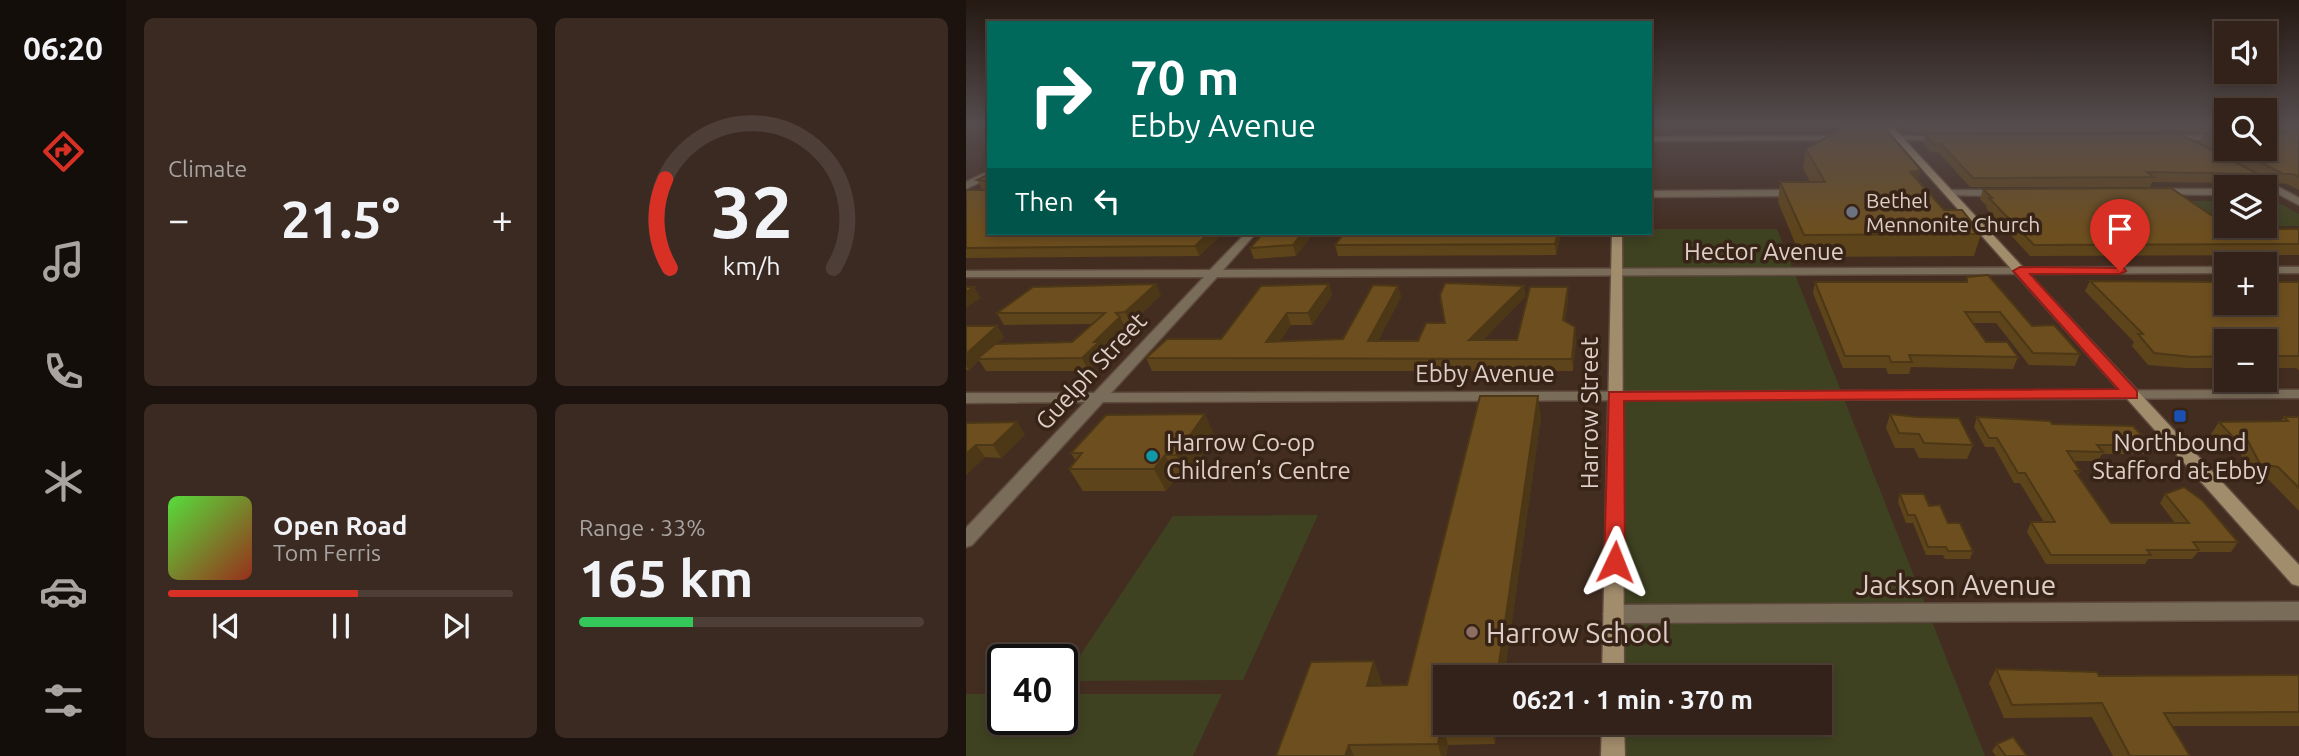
<!DOCTYPE html>
<meta charset="utf-8">
<style>
body{margin:0;font-family:Ubuntu,sans-serif;background:#3a2a22;color:#f1f3f6;height:100vh;display:flex;flex-direction:column;font-size:26px;white-space:nowrap}
*{box-sizing:border-box;margin:0}
p{font-size:23px;color:#a8a4a2}
.icon{flex:none;width:38px;height:38px;fill:none;stroke:currentColor;stroke-width:2;stroke-linecap:round;stroke-linejoin:round}
.map{position:relative;flex:1;overflow:hidden}
.panel{display:flex;flex-direction:column;gap:18px;padding:18px;background:#1c130e;width:840px}
.panel>*{flex:none}
.hud{position:absolute;left:21px;top:21px;width:665px;height:214px;border-radius:0px;box-shadow:0 4px 10px #0003,0 0 0 2px #4d3f38;background:#00695c;color:#fff;overflow:hidden}
.controls{position:absolute;left:1248px;top:21px;display:grid;gap:14px}
.controls a{display:grid;place-items:center;width:63px;height:63px;border-radius:0px;background:#322219;box-shadow:0 4px 10px #0003,0 0 0 2px #4d3f38;font-size:35px}
.speed{position:absolute;left:21px;top:644px;display:flex;gap:14px;font-size:35px;font-weight:700;text-align:center}
.speed>*{display:grid;place-content:center;width:91px;height:91px;border-radius:50%;background:#322219;box-shadow:0 4px 10px #0003,0 0 0 2px #4d3f38;line-height:1}
.speed .limit{border:4px solid #111;border-radius:10px;background:#fff;color:#111}
.pin{position:absolute;display:grid;place-items:center;width:60px;height:60px;color:#fff;margin:-72px -30px;border-radius:50% 50% 50% 0;rotate:-45deg;box-shadow:0 0 7px #0007}
.pin .icon{rotate:45deg}
.me{position:absolute;width:77px;margin:-38px;rotate:2deg;stroke-linejoin:round;filter:drop-shadow(0 0 5px #0008)}
.turn{display:flex;align-items:center;gap:24px;height:147px;padding:0 28px;font-size:32px}
.turn .icon{width:91px;height:91px;stroke-width:2.5}
.turn b{display:block;font-size:49px;line-height:60px}
.then{display:flex;align-items:center;height:66px;padding:0 28px;background:#0003;gap:14px;font-size:26px}
.big{font-size:52px;font-weight:600;line-height:1.1}
.panel .widget{flex:1;display:flex;flex-direction:column;justify-content:center;gap:10px;min-width:0;padding:0 24px;border-radius:10px;background:#3a2a22}
.panel .dial{align-items:center;gap:0}
.dial svg{height:182px;overflow:visible;fill:none;stroke:#4d3f38;stroke-width:7;stroke-linecap:round;text-anchor:middle}
.dial text{fill:#f1f3f6;stroke:none}
.song{display:flex;align-items:center;gap:21px}
.cover{width:84px;height:84px;border-radius:10px;background:linear-gradient(135deg,hsl(110 70% 55%),hsl(10 70% 35%))}
.played{height:7px;border-radius:4px;background:linear-gradient(90deg,#d93025 55%,#4d3f38 55%)}
.keys{display:flex;justify-content:space-around;direction:ltr}
.heat{display:flex;justify-content:space-between;align-items:center;font-size:38px;direction:ltr}
.charge{height:10px;border-radius:5px;background:linear-gradient(90deg,#34c759 33%,#4d3f38 0)}
.panel .tiles{flex:1;display:grid;gap:18px;grid-template-columns:repeat(2,1fr)}
.trip{position:absolute;left:467px;top:665px;width:399px;height:70px;border-radius:0px;background:#322219;box-shadow:0 4px 10px #0003,0 0 0 2px #4d3f38;font-weight:600;line-height:70px;text-align:center}
main{display:flex;flex:1;min-height:0}
.tabs{display:flex;flex-direction:column;width:126px;justify-content:space-around;align-items:center;background:#140e0a;color:#a8a4a2}
.tabs .icon{width:49px;height:49px}
.tabs .active{color:#d93025}
.tabs b{font-size:32px;color:#f1f3f6}
.map>svg:first-child{display:block}
.green{fill:#3f4221}
.lines{fill:none;stroke-linecap:round;stroke-linejoin:round}
.street-casing{stroke:#5f4a3f;stroke-width:3}
.secondary-casing{stroke:#5f4a3f;stroke-width:3}
.street{fill:#796c58;fill-rule:evenodd}
.secondary{fill:#a18c6c;fill-rule:evenodd}
.wall{fill:#5e441b}
.shaded-wall{fill:#4c3716}
.building{fill:#6d4f1f;stroke:#4c3716;stroke-width:2}
.route{fill:#d93025;stroke:#8d1f18;stroke-width:2}
.worship-dot{fill:#6b7280;stroke:#382317;stroke-width:2.5}
.transit-dot{fill:#1a4fb4;stroke:#382317;stroke-width:2.5}
.culture-dot{fill:#0f9aa8;stroke:#382317;stroke-width:2.5}
.education-dot{fill:#8d6e63;stroke:#382317;stroke-width:2.5}
.labels{text-anchor:middle;dominant-baseline:central;stroke-width:7;stroke-linejoin:round;paint-order:stroke}
.far-poi-label{font-size:21px;fill:#ddcfc7;stroke:#382317;text-anchor:start}
.street-label{font-size:24px;fill:#ddcfc7;stroke:#382317}
.poi-label{font-size:24px;fill:#ddcfc7;stroke:#382317;text-anchor:start}
.near-street-label{font-size:28px;fill:#ddcfc7;stroke:#382317}
.near-poi-label{font-size:28px;fill:#ddcfc7;stroke:#382317;text-anchor:start}
</style>
<main>
<nav class="tabs">
<b>06:20</b>
<svg class="icon active" aria-label="directions" viewBox="0 0 24 24"><path d="M12 3l9 9-9 9-9-9zM9 14v-3h6M13 9l2 2-2 2"/></svg>
<svg class="icon" aria-label="music" viewBox="0 0 24 24"><path d="M9 18V5l10-2v13"/><circle cx="6" cy="18" r="3"/><circle cx="16" cy="16" r="3"/></svg>
<svg class="icon" aria-label="phone" viewBox="0 0 24 24"><path d="M5 4h4l2 5-3 2q2 4 5 5l2-3 5 2v4C11 20 4 13 5 4z"/></svg>
<svg class="icon" aria-label="climate" viewBox="0 0 24 24"><path d="M12 3v18M4 7l16 10M4 17L20 7"/></svg>
<svg class="icon" aria-label="car" viewBox="0 0 24 24"><path d="M5 17H2v-5l4-1 3-4h7l3 4 3 1v5h-3M9 17h6M6 11h13"/><circle cx="7" cy="17" r="2"/><circle cx="17" cy="17" r="2"/></svg>
<svg class="icon" aria-label="filters" viewBox="0 0 24 24"><path d="M4 7h16M4 17h16"/><circle cx="9" cy="7" r="2"/><circle cx="15" cy="17" r="2"/></svg>
</nav>
<section class="panel">
<div class="tiles">
<div class="widget"><p>Climate</p>
<div class="heat"><a>−</a><b class="big">21.5°</b><a>+</a></div>
</div>
<div class="widget dial"><svg viewBox="0 0 100 80">
<path d="M14 69A42 42 0 1 1 86 69"/>
<path d="M14 69A42 42 0 0 1 12 30" stroke="#d93025"/>
<text x="50" y="56" font-size="32" font-weight="700">32</text>
<text x="50" y="72" font-size="11">km/h</text>
</svg></div>
<div class="widget">
<div class="song"><i class="cover"></i><div><b>Open Road</b><p>Tom Ferris</p></div></div>
<div class="played"></div>
<div class="keys"><svg class="icon" aria-label="previous" viewBox="0 0 24 24"><path d="M18 5L8 12l10 7zM5 5v14"/></svg><svg class="icon" aria-label="pause" viewBox="0 0 24 24"><path d="M8 5v14M16 5v14"/></svg><svg class="icon" aria-label="next" viewBox="0 0 24 24"><path d="M6 5l10 7-10 7zM19 5v14"/></svg></div>
</div>
<div class="widget"><p>Range · 33%</p><b class="big">165 km</b><div class="charge"></div></div>
</div>
</section>
<div class="map">
<svg width="1333" height="756" viewBox="0 0 1333 756">
<rect width="100%" height="100%" fill="#432d21"/>
<path class="green" d="M1208,201H1260V226H1298L1299,201H1310L1333,214V226H1246Z
M684,229H811L1019,756H647V723H854V677H647L651,233H684Z
M352,515L277,680L97,681L207,516Z
M0,694H37V719H96V694H256L227,756H0Z"/>
<g class="lines">
<g class="street-casing">
<path id="street" d="M1260,135V139L1204,140L1200,138L1204,136Z
M878,136V140H875L684,141V137Z
M917,136H977L981,138L977,140H917Z
M1271,168H1277L1333,198V205L1271,172Z
M23,171V178L0,189V182Z
M1191,189H1260V195L1188,194V190Z
M984,190H1035L1040,193L1035,196L981,195L979,193Z
M684,191L830,190L835,193L830,196L684,197Z
M280,233H290L257,270L1260,267V273L251,277L145,393L1333,390V398L137,402L6,545L0,547V528L119,402L0,403V393H128L238,277H0V271L244,270Z
M1298,267H1333V273H1298Z
M1333,602V620L647,623L640,620L637,614L640,608L647,605Z"/>
</g>
<g class="secondary-casing">
<path id="secondary" d="M917,125H925L1333,565V586L1326,584Z
M646,233H656L658,677H636Z
M636,723H658L659,756H635Z"/>
</g>
<use href="#street" class="street"/>
<use href="#secondary" class="secondary"/>
</g>
<path class="wall" d="M872,125H902L955,170L952,181L978,210L1015,234L1008,256L835,257L812,202L814,182H844L837,168L840,149L875,129Z
M942,125H1197L1193,132L949,133Z
M1200,125H1260V149H1298V125H1333V190L1321,184L1311,183L1233,142L1238,133L1215,132Z
M959,134L1292,174L1287,183L1186,182L1184,187H1004L973,153L964,152L957,143Z
M23,174L257,233L233,256L0,258V190H20L16,189L11,180Z
M1017,189L1254,221L1310,229H1333V255L1064,256L1020,208L1021,206L1014,199Z
M297,233H347L330,256L288,259L284,248Z
M595,233L590,255L372,256L369,245Z
M1001,277L1066,326L1114,354L1109,366L1063,365L1030,323H1007L1020,342L1052,357L1047,369L945,367L943,374H922L920,368H877L847,293L849,282H1000Z
M1124,281L1333,282V370L1330,368H1298V341H1260V368H1219L1182,365L1166,346L1168,342L1119,291Z
M363,284L366,295L346,325H325L314,341L377,339L432,286L435,297L412,341H452L479,323L558,286L559,297L517,340H551L602,299L599,321L610,339L607,371H186L180,358L255,339Z
M195,295L165,324H158L160,329L138,351L139,354L122,371H20L13,360L3,370H0V326H31L38,337L30,344L106,342L126,324L38,325L31,313Z
M924,414L1007,445L1001,459L953,458L948,448H929L920,428Z
M575,417L538,677H480V723H532L529,744L482,745L480,756H310L416,683V686L441,685Z
M1011,417L1086,424L1185,445L1179,454H1136L1132,461H1107L1114,471L1112,475L1145,523H1209L1194,503L1199,494L1272,542L1265,552H1232L1226,559H1182L1179,564H1080L1061,532L1065,522H1078L1054,483H1048L1028,447H1019L1008,427Z
M1318,417H1333V511L1303,480L1285,476L1273,451H1261L1245,434L1253,422L1315,421Z
M0,423L59,434L35,458L19,457L0,475Z
M249,436L221,477H211L200,491H117L103,469L110,461L105,453Z
M934,494L963,506L982,523L1007,551L1004,559H979L977,555H960L947,523H940L932,502Z
M1030,669L1133,676H1333V726H1206L1224,756H1147L1126,717L1038,718L1023,683Z
M1031,744L1061,756H1030L1026,751Z"/>
<path class="shaded-wall" d="M955,170L950,189L944,172Z
M243,233H257L233,256L229,246Z
M336,233H347L330,256L327,245Z
M592,233H595L590,255L589,244Z
M190,284L195,295L165,324L159,312Z
M363,284L366,295L346,325L342,313Z
M432,286L435,297L406,353L402,341Z
M558,286L559,297L505,352L503,340Z
M8,287L15,298L0,308V292Z
M602,287V299L598,332L597,320Z
M321,313L325,325L305,354L300,342Z
M154,317L160,329L138,351L139,354L122,371L116,358L128,342Z
M31,326L38,337L15,359H11L13,360L3,370L0,366V354Z
M609,327L610,339L607,371L606,359Z
M572,396L575,417L538,677H531Z
M239,414L249,436L221,477L210,455Z
M51,422L59,434L35,458L27,445Z
M10,445L19,457L0,475V454Z
M199,455L211,477L200,491L188,469Z
M408,661L416,683L410,707L401,686Z
M524,723H532L529,744Z
M476,724L482,745L480,756H475L472,744Z
M383,745L388,756H379Z"/>
<path class="building" d="M877,125H902V126H881L878,127Z
M916,125L955,170L944,172L978,210H996L1015,234L838,235L814,182H859L840,149L881,126Z
M1298,125H1301L1303,133L1333,131V177L1327,174H1317L1269,149H1298Z
M1238,133H1260V144Z
M959,134H1214L1292,174L1181,172L1188,177L1007,178L975,144H967Z
M23,174V233H243L229,246L0,248V190H20V181L11,180Z
M1205,188L1254,221H1260V226H1298L1299,222L1310,229H1333V244L1068,245L1023,198H1026L1017,189Z
M297,233H336L327,245L284,248Z
M378,233H592L589,244L369,245Z
M1022,275L1066,326L1088,325L1114,354L1067,353L1034,312H999L1020,342H1041L1052,357L943,355L946,362H925L923,356H879L849,282H1001V277Z
M1124,281L1260,282V303H1298V282H1333V356H1298V341H1260V356L1226,357L1188,353L1172,334H1177Z
M479,283L558,286L503,340H551L564,287H602L597,320L609,327L606,359L180,358L201,339H255L295,286L363,284L342,313H321L300,342L377,339L407,285L432,286L402,341H452L460,323H479L474,295Z
M190,284L159,312L150,313L154,317L128,342H133L116,358L11,359L29,344L106,342L139,313H31L67,287Z
M0,287H8L0,292Z
M0,326H31L0,354Z
M514,396H572L531,677H480V723H524L476,724L472,744L383,745L379,756H310L345,662L408,661L401,686L441,685Z
M239,414L210,455H199L188,469H103L116,453H105L140,415Z
M924,414L951,417L993,418L1007,445L958,443L953,434L933,433Z
M1011,417L1084,421L1086,424L1167,426L1185,445H1131L1137,452L1101,451L1114,471H1109L1145,523H1223L1199,494L1218,487L1237,501L1272,542H1227L1233,550H1181L1185,555H1085L1065,522H1089L1059,473H1052L1031,438H1023Z
M1318,417H1333V488L1312,467L1294,464L1281,439H1269L1253,422L1322,421Z
M51,422L27,445H10L0,454V423Z
M934,494H958L963,506L974,505L982,523H994L1007,551H982L980,547H962L949,515H942Z
M1030,669L1131,672L1133,676L1333,675V712L1198,713L1224,756H1164L1136,703L1046,705Z
M1047,737L1061,756H1040L1031,744Z"/>
<linearGradient id="sky" x2="0" y2="1"><stop stop-color="#251912"/><stop offset="0.54" stop-color="#554c4e"/><stop offset="1" stop-color="#554c4e" stop-opacity="0"/></linearGradient>
<rect width="1333" height="231" fill="url(#sky)"/>
<path class="route" d="M1054,267L1158,268L1160,271L1154,274H1064L1171,391V398L658,401L659,562L656,568L649,571L641,568L638,562L643,392L1152,389L1049,273L1047,271Z"/>
<circle class="worship-dot" cx="886" cy="212" r="7"/>
<rect class="transit-dot" x="1207" y="409" width="14" height="14" rx="3.5"/>
<circle class="culture-dot" cx="186" cy="456" r="7"/>
<circle class="education-dot" cx="506" cy="632" r="7"/>
<g class="labels">
<g class="far-poi-label">
<text x="900" y="200">Bethel<tspan x="900" dy="24">Mennonite Church</tspan></text>
</g>
<g class="street-label">
<text x="798" y="251">Hector Avenue</text>
<text transform="translate(125 371) rotate(-47)">Guelph Street</text>
<text x="519" y="373">Ebby Avenue</text>
<text transform="translate(623 413) rotate(-90)">Harrow Street</text>
</g>
<g class="poi-label">
<text x="200" y="442">Harrow Co-op<tspan x="200" dy="28">Children’s Centre</tspan></text>
<text x="1214" y="442" text-anchor="middle">Northbound<tspan x="1214" dy="28">Stafford at Ebby</tspan></text>
</g>
<g class="near-street-label">
<text x="990" y="584">Jackson Avenue</text>
</g>
<g class="near-poi-label">
<text x="520" y="632">Harrow School</text>
</g>
</g>
</svg>
<div class="controls">
<a><svg class="icon" aria-label="sound" viewBox="0 0 24 24"><path d="M4 9h4l5-4v14l-5-4H4zM17 9q2 3 0 6"/></svg></a>
<a><svg class="icon" aria-label="search" viewBox="0 0 24 24"><circle cx="10" cy="10" r="6"/><path d="M15 15l6 6"/></svg></a>
<a><svg class="icon" aria-label="layers" viewBox="0 0 24 24"><path d="M12 4l9 5-9 5-9-5zM3 14l9 5 9-5"/></svg></a>
<a>+</a>
<a>−</a>
</div>
<div class="speed"><div class="limit">40</div></div>
<div class="pin" style="left:1154px;top:271px;background:#d93025"><svg class="icon" aria-label="arrive" viewBox="0 0 24 24"><path d="M6 21V4h12l-3 4 3 4H6"/></svg></div>
<svg class="me" style="left:649px;top:562px" viewBox="-20 -20 40 40"><path d="M0-17L14 15 0 8-14 15z" fill="#d93025" stroke="#fff" stroke-width="4"/></svg>
<div class="trip">06:21 · 1 min · 370 m</div>
<div class="hud">
<div class="turn"><svg class="icon" aria-label="right" viewBox="0 0 24 24"><path d="M7 20v-9h11M14 6l5 5-5 5"/></svg><div><b>70 m</b>Ebby Avenue</div></div>
<div class="then">Then<svg class="icon" aria-label="left" viewBox="0 0 24 24"><path d="M17 20v-9H6M10 6l-5 5 5 5"/></svg></div>
</div>
</div>
</main>
